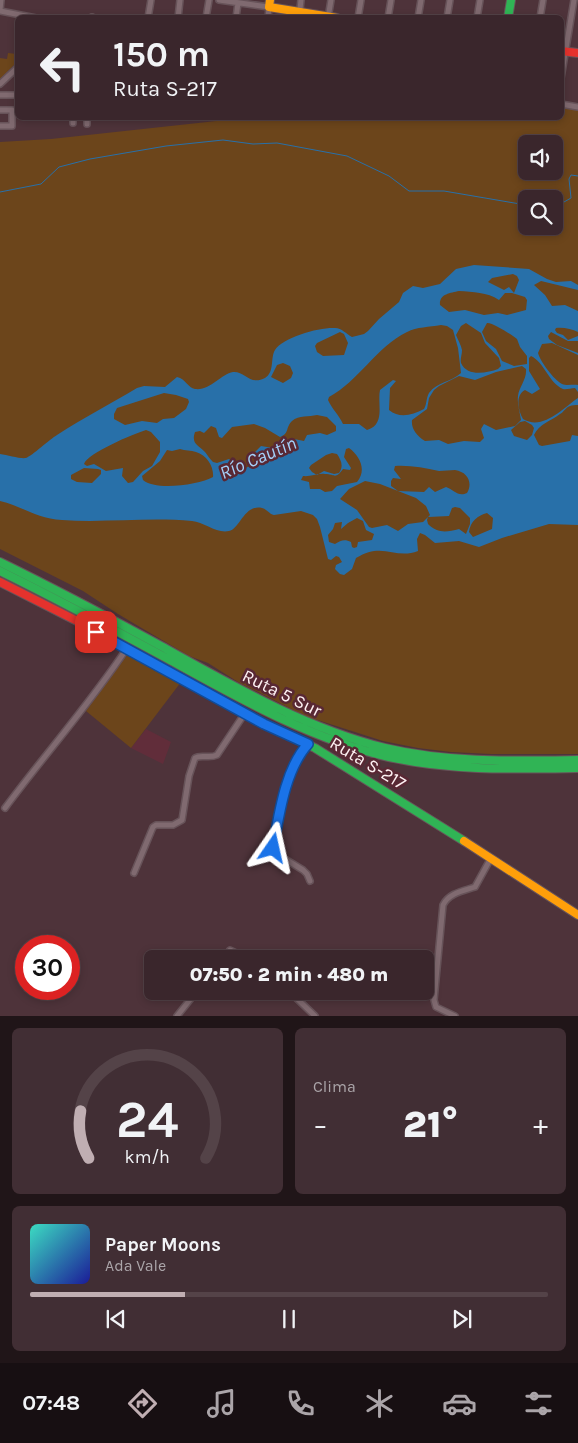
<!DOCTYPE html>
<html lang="es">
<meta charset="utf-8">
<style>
body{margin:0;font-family:Karla,sans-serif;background:#412e34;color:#f1f3f6;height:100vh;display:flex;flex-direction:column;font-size:19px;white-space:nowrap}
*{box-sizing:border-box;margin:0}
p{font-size:16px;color:#aba5a9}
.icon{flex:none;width:28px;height:28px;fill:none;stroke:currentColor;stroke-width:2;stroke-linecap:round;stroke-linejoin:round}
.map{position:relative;height:1016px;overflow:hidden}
.drawer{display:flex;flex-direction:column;gap:12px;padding:12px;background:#201518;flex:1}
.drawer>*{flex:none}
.guide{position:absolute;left:15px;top:15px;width:549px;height:105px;border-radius:8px;box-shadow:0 2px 8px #0003,0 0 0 1px #544348;background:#3a262c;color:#f1f3f6;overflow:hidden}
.fabs{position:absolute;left:518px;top:135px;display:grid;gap:10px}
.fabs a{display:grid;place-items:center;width:45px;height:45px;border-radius:8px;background:#3a262c;box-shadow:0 2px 8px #0003,0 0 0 1px #544348;font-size:25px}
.speed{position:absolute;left:15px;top:935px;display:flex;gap:10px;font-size:25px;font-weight:700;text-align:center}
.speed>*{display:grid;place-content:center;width:65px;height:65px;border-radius:50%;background:#3a262c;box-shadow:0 2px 8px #0003,0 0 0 1px #544348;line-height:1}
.speed .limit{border:8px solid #d22;background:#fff;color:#111}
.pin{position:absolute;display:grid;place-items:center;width:42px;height:42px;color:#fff;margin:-21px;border-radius:10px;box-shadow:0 2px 8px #0006}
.me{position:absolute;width:55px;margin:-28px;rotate:11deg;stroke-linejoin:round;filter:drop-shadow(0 0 4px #0008)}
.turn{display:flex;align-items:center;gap:18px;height:105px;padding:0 15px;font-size:22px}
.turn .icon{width:65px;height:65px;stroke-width:2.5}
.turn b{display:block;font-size:35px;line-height:42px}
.big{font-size:38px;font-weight:800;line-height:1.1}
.drawer .widget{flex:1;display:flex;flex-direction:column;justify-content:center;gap:8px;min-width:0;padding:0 18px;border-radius:8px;background:#412e34}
.drawer .dial{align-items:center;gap:0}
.dial svg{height:130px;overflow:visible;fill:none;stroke:#544348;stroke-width:7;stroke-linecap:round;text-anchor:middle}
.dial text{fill:#f1f3f6;stroke:none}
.song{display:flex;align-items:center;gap:15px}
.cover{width:60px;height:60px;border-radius:8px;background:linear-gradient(135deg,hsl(170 70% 55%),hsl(240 70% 35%))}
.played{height:5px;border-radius:2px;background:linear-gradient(90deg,#c0aeb2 30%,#544348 30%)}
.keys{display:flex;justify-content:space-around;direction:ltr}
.heat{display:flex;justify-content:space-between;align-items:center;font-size:28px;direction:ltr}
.drawer .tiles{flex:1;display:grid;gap:12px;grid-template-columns:1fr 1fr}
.widget:last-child{grid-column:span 2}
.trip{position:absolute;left:144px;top:950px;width:290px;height:50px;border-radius:8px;background:#3a262c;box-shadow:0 2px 8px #0003,0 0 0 1px #544348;font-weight:800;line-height:50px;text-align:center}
.tabs{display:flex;height:80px;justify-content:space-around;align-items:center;background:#170f12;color:#aba5a9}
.tabs .icon{width:35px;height:35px}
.tabs .current{color:#c0aeb2}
.tabs b{font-size:22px;color:#f1f3f6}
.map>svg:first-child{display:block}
.built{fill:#612d3a}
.green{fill:#6c451b;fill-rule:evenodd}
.water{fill:#2870a9;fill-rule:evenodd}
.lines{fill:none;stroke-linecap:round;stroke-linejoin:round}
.stream{stroke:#2870a9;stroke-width:1}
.street-casing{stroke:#675359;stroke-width:8}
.fast-casing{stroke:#675359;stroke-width:10}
.slow-casing{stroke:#675359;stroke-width:10}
.jam-casing{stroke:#675359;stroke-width:10}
.street{stroke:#806a70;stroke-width:5}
.fast{stroke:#30b455;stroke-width:8}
.slow{stroke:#ff9f0a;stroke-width:8}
.jam{stroke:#e5322d;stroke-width:8}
.route-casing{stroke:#114b97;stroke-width:12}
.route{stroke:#1a73e8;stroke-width:9}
.labels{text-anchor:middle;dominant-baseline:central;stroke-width:5;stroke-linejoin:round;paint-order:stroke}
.street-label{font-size:18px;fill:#fef1f3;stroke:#592834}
.water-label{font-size:19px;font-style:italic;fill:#a4d1fa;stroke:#592834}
</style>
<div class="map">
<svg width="578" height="1016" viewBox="0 0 578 1016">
<rect width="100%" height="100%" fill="#4e333a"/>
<path class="built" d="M146,729L171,742L163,764L131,748Z"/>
<path class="green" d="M8,53L17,54V62L0,79V58L7,59Z
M561,106L578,109V754H491L451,752L418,748L383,741L305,716L238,682L208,663L189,656L118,614L83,591L0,549V142L51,139L244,118H561ZM526,144H554V171H526ZM526,199H554V226H526Z
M128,654L181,682L131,748L86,711Z"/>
<path class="water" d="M474,265L529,269L547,279L556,282L571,281L578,285V290L541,281L534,285L545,295L552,306L565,305L578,311V332C572,329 563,327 556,328L555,330L557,333L563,335L568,340L578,336V341H568L551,332L548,336L549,339L557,345L578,353V355L552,343L542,344L538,353C540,361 554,380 562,384C567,386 573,384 578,385V392L575,388C571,388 566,390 563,389C549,383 544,362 531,356L529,358V371L540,389L532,394L525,390C515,395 518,411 523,419C543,431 563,408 578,398V405C575,405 572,405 570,406C565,408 564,412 560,414C551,421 539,424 534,435L539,445L542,446L570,441L572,435L578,436V525L549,524L502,538L479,547L459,541L435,543L425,535L420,533L417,539L418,551C395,560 383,541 356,558L352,569L344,575L340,574L335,569L336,565L342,562L339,557L336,556L331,560L328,559L320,527L317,519L313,515L301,511L274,515C269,514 267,509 262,508C244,504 240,529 229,531C217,534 204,522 192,521C149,517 105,523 62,520C37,519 22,506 0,501V454C8,455 20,459 26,458C32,456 50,439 57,435C83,418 110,404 137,388L144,386L165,387L177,377C186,379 188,388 195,389C210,391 221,374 233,372C245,371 250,386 265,378C275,372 270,358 275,350C283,337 320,327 335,328C342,328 346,334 352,337L364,334L368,331L379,319L399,302L403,293L413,286L423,288L440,284L456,269ZM513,274L517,276L519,280L514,293L509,287L504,290L488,282L492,278ZM459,291C473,292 487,292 499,300L505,293H512L525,297L527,300L526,310L507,315L498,313L484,315L465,310L449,312L440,305C439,294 450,293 459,291ZM466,323L481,333L485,343L499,358L501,366L498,369C487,373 467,377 461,363C460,359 462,355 462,350C461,345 458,340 456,335L461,326ZM487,323C492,322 512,335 517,339L520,347L527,356V364L514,366L502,361L496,349L486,341L482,332ZM441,325L447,326L453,330L458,348L461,373C451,382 437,382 429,393C426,398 427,404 424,409C412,415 400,419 389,410L390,388L396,381L393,380L380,390C377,404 386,424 367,430L359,424H343C339,415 332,409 328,400L329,397C359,381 376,347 407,332C417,327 429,327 441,325ZM340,332L344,334L348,343L344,355L323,356L317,352L315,346L317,343ZM283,363L290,366L293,373L291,378L283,383L271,377L277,365ZM522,366L526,369C527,379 519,387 518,396C517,405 520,412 521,420L515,426L496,430L484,424L481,429L484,438L480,442L464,441L448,444L439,440L425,441C417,436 411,429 412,420L427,409L429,398L434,390L439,386L459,376L475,380L496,372ZM164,393L176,395L188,399L189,402L186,409L174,418L163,419L157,423L142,421L125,425L114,419V414L117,408ZM317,415L327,417L336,426V431L327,435L320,433L307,435L304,441L294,439L273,448L261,446L255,452V463L240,471H234L233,462L229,459L217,463L213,462C210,459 208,456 205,452C198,445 191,444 195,432L200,431L204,433L211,426L216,428L219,437L222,438L232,427L254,424L265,428L280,437C290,433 285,428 292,421C299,415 309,417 317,415ZM525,421L532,425L534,428L532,435L527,440L514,436L511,430L520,422ZM146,430L151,432L160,442V452L152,466L143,471L133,482L128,483L122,476L123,468L106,471L94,464L87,466L84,464C88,453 133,434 146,430ZM349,448C360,456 367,470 357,482L337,486L332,491L325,492L320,489H310L309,482L301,480L303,476C310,477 318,473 325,474C335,474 335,480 343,469L350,470L351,468L344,457L346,449ZM180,449C185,451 191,450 196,452C207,455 214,467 213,477C199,485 155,491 143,480L142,476L160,461L167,450L172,451ZM332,453L337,454C341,460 344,466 339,473L334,474L324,471L317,475L312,472L309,468L311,465L326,455ZM395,466C410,465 424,468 439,471C444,471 450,470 455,470C468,472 473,483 467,493C458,497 454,490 446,487L435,492L429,487L424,492L398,491L391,486V481L393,478L401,479L394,470ZM84,468L98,469L101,470V474L92,483L77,482L71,479V475ZM365,481L380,484L416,498L426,506L430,515L423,522L408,524L398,531L387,525L372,528L369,527L357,510L340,499L349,489ZM455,507L460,508L470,518V524L466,534L459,529C447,532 438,534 428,524L427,520L428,517L449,516L452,508ZM487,513L493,518L492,529L473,537L469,532C470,522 478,515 487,513ZM357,518L363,521L366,530L374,534L372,540L358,542L357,547L354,548L352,547L351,542C345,539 341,540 335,544L329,542L328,535L333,529L335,523L342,522L341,529L348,523Z"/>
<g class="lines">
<path class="stream" d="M0,192L41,184L59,167L90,159L166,146L223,140L253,144L277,143L347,156L389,176L409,191H444L526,205
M554,204L564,202L571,198L569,179L571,175L578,176"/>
<g class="street-casing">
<path id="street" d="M219,0L269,7L268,18
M0,10L1,0
M0,11L36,18
M92,18V17
M148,18L151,0
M178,18L180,0
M206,18L209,0
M236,18L238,3
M299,18L301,0
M328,18L331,0
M358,18L361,0
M388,18L391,0
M418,18L421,0
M447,18L450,0
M477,18L480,0
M540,18L543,0
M561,78L574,0
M0,84L18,67
M0,95H18
M561,104L578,107
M0,110H12V126H0
M73,123V118
M87,124V118
M308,744C285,768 278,816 273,847L275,853L303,870L307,874L310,881
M5,808C45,754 90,704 127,648
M134,873L153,827L156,825H173L182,820L189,776L195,758C201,754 209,759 217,755L245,713
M223,959L230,950L249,959
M289,991L315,1016
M177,1016L197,991
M455,1016L436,1007L434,1000L443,905C449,893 463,891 475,887L491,858"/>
</g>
<g class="fast-casing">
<path id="fast" d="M508,18L511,0
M0,562C55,589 108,617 161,646C233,686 305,728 385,748C448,763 514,761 578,760
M0,571C57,599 113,629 168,659C239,698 310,739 389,757C451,771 515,769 578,768
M170,672L264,724L315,748L464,841"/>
</g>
<g class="slow-casing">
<path id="slow" d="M270,0L269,7L337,18
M464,841L578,915"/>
</g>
<g class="jam-casing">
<path id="jam" d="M561,51L578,53
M0,582L81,623L170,672"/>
</g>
<use href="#street" class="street"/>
<use href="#fast" class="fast"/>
<use href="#slow" class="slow"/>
<use href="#jam" class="jam"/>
</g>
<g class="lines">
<g class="route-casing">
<path id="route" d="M96,632L264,724L308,744C285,769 279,815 273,848"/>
</g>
<use href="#route" class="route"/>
</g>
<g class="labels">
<g class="street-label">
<text transform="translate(282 693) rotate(26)">Ruta 5 Sur</text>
<text transform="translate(368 763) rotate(31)">Ruta S-217</text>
</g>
<g class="water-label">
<text transform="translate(258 458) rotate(-23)">Río Cautín</text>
</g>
</g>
</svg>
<div class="fabs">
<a><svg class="icon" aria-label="sound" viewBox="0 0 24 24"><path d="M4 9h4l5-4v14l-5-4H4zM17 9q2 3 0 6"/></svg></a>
<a><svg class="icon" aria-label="search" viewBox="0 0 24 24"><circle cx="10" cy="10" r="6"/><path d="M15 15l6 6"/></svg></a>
</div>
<div class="speed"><div class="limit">30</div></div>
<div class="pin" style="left:96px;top:632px;background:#d93025"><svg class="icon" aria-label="arrive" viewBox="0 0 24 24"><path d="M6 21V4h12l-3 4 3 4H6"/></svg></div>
<svg class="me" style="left:273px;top:848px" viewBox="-20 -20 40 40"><path d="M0-17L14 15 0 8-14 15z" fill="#1a73e8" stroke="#fff" stroke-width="4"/></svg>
<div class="trip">07:50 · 2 min · 480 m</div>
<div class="guide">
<div class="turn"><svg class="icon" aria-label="left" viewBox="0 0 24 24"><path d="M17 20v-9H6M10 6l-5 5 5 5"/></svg><div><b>150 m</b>Ruta S-217</div></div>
</div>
</div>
<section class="drawer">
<div class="tiles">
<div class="widget dial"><svg viewBox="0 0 100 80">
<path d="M14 69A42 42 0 1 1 86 69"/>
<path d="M14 69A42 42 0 0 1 9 40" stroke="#c0aeb2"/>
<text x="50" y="56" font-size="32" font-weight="700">24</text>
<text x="50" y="72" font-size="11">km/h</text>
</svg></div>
<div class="widget"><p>Clima</p>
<div class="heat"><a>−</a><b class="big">21°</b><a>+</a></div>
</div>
<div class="widget">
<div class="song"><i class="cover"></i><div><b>Paper Moons</b><p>Ada Vale</p></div></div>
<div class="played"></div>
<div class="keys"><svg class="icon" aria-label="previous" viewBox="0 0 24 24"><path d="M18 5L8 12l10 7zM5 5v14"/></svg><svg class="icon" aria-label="pause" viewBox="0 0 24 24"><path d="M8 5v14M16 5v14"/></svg><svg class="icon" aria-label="next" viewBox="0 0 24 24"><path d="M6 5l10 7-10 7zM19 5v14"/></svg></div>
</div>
</div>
</section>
<nav class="tabs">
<b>07:48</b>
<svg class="icon current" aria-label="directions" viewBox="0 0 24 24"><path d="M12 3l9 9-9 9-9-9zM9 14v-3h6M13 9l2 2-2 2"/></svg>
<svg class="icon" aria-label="music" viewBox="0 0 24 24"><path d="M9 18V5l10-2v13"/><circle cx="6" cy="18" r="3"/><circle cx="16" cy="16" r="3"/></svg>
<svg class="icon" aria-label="phone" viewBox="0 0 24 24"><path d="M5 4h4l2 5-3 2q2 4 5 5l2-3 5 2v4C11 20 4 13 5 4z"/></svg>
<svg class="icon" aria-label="climate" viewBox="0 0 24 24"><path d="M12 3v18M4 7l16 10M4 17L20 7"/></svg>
<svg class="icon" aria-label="car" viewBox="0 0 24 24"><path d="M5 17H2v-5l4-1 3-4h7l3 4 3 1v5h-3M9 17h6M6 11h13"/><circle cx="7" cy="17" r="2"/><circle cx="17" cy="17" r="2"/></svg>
<svg class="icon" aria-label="filters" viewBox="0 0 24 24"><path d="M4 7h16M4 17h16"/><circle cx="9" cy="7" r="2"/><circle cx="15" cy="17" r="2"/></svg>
</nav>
